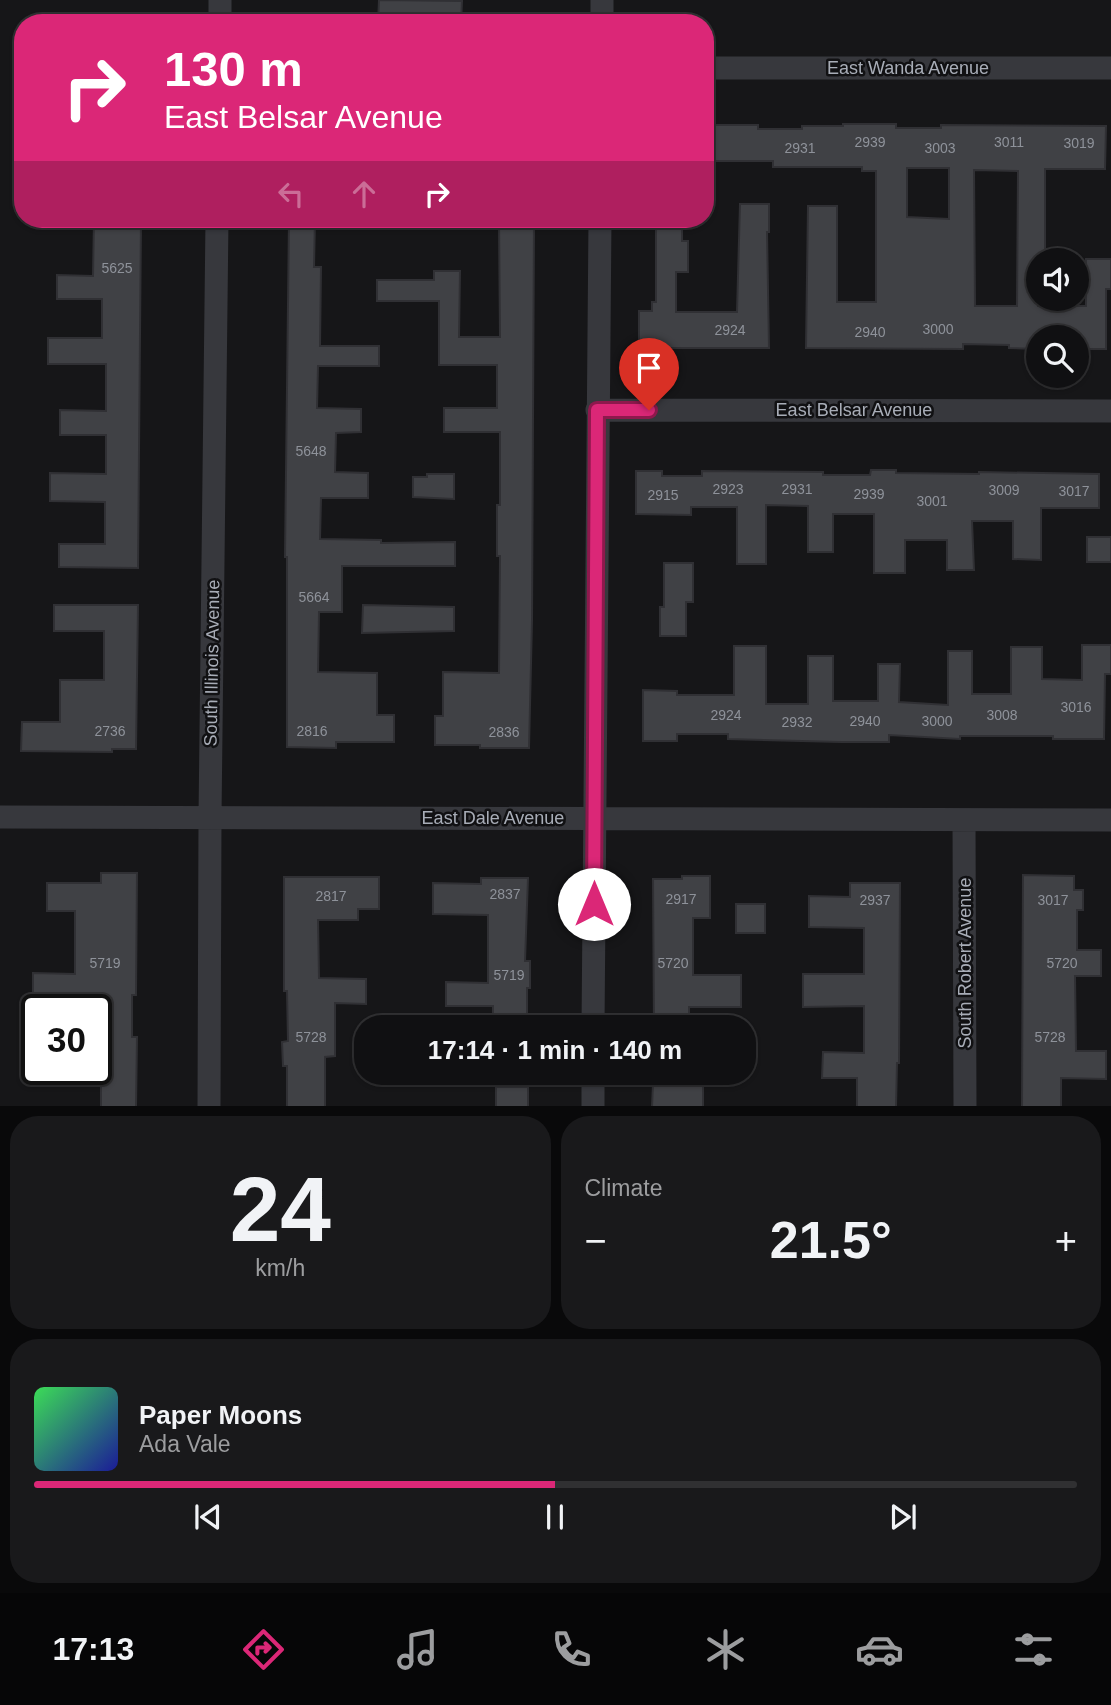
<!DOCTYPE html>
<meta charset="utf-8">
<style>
body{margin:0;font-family:Arial,sans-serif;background:#19191b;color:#f1f3f6;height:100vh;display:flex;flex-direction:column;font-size:26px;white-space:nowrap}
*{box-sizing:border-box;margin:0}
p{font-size:23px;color:#9c9d9f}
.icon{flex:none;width:38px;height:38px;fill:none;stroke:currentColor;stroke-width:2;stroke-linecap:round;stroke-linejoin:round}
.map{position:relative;height:1106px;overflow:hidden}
.drawer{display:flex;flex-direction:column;gap:10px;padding:10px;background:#09090a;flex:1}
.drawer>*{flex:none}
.hud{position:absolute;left:14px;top:14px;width:700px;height:214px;border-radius:28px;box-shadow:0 2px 5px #0004,0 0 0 2px #303032;background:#db2777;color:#fff;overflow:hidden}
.tools{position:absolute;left:1026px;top:248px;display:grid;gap:14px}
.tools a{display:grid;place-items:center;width:63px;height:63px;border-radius:50%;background:#101012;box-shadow:0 2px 5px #0004,0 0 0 2px #303032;font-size:35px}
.speed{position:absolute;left:21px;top:994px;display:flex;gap:14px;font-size:35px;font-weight:700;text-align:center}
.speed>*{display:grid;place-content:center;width:91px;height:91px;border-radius:50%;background:#101012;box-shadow:0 2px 5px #0004,0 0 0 2px #303032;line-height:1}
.speed .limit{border:4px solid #111;border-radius:10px;background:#fff;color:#111}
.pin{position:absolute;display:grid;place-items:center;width:60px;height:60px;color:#fff;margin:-72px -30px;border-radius:50% 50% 50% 0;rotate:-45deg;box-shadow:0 0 7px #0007}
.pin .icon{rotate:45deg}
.me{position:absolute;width:77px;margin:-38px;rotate:0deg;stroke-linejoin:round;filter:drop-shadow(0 0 5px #0008)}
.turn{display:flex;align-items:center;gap:24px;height:147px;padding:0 35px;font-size:32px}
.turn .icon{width:91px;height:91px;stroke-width:2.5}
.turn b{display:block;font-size:49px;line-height:60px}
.lanes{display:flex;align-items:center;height:66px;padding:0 35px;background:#0003;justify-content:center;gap:35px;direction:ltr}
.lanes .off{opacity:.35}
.big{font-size:52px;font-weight:800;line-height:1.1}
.drawer .card{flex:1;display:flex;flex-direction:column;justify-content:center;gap:10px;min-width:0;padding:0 24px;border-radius:28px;background:#19191b}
.drawer .dial{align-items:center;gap:0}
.dial b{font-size:91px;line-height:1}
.song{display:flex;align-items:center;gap:21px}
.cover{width:84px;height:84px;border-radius:10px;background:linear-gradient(135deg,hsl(130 70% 55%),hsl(240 70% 35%))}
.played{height:7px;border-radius:4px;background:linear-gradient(90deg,#db2777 50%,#303032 50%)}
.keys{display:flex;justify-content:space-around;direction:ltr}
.heat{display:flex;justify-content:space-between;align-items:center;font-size:38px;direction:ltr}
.drawer .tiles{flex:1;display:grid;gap:10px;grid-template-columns:1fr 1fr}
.card:last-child{grid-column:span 2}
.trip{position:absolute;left:354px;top:1015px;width:402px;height:70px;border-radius:28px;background:#101012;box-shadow:0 2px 5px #0004,0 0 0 2px #303032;font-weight:800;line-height:70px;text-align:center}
.menu{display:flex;height:112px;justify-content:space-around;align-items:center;background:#060607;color:#9c9d9f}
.menu .icon{width:49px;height:49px}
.menu .active{color:#db2777}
.menu b{font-size:32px;color:#f1f3f6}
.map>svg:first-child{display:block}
.building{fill:#404145;stroke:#303034;stroke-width:2;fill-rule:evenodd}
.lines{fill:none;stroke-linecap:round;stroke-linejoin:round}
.street{stroke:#37383d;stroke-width:23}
.route-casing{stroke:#8e194d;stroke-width:18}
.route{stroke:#db2777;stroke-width:12}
.labels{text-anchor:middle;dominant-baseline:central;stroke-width:5;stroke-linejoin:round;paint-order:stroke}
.number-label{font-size:14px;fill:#8e929a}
.street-label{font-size:18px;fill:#a8adb7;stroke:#111113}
</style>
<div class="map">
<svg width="1111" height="1107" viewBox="0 0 1111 1107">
<rect width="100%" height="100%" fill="#161618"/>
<path class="building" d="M379,0L462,1L461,23H378Z
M843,124H896V128H941V125L1106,126L1105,169H1045V261H1038V306H1086V259H1111V289H1106V349H1079L1076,338H1036V349L1009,348V345L963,344V349L806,348L808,206H837V302H876V171H862V167H773V161H705V125H758V129H802V126H843ZM907,168H949V219L907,217ZM974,170L1018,171L1017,306H975Z
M740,204H769V232H767L769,348H639V311H652V302H656V219H682V241H688V272H676V312H737Z
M94,219H141L138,568L59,567V544H105V502L50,501V473L106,474V435H60V410L106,411V364H48V338H102V299H57V275L93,276Z
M289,219H315L314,267H321L320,346H379V366H318L317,408L361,409V432L336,433L335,472L368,473V498H321L320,539L381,540V543L455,542V566H342V612H319L318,672L377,673V715H394V742H336V748L287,747V557H285Z
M499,219H534L532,621L529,748H480V745H435V716H443V672L499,673L500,556H497V505H500V432H444V408H497V365H439V301H377V280H434V271H460L459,337H500Z
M871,470H896V473L979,474V472L1099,474V508H1041V560L1013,559V521H972L974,570H947V540H905V573H874V514H833V552H808V506L766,505V564H737V507H691V515L636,514V471H662V476H702V471L823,472V475H870Z
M427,474H454V499L413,497V477H427Z
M1087,537H1111V562H1087Z
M664,563H693V602H686V636H660V607H664Z
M54,605H138L136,749H112V752L21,751L22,722H60V680H104V631H54Z
M363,605L454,607V631L362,633Z
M1082,645H1111V674H1105L1104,739H1053V736H960V739L889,735V742H841L728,739V734H677V741H643V690L677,691V695H734V646H766V704H808V656H833V701H878V664H900L899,702L948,705V651H972V694H1011V647H1042V679L1082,680Z
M101,873H137L136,995H132V1037H137L136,1107H101V1062H96V1010H94V1003H33V973L75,974V911H47V883H101Z
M1023,875L1074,876V890H1083V910H1077V950H1101V976H1075L1076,1051H1106V1079L1061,1078V1107H1022Z
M682,876H710V918H693V975H741V1007H689V1027H654L653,879H682Z
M284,877H379V909H358V920H318L319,978L366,979V1004L335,1003V1056L325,1057V1107H287V1066H283L282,1042L288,1041L287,991H284Z
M481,878H528L525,961H530V988H527V1027H493V1006H446V982L488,983V915L433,914V883L481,884Z
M850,883H900L899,1063H897L896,1107H857V1078H822L823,1052L864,1053V1006L803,1007V974H864V928L809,927V896L850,897Z
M736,904H765V933H736Z
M653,1084H703V1107H652Z
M496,1087H528V1107H496Z"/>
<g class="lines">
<path class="street" d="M602,0V23
M220,23V0
M705,68H1111
M597,410L1111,411
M0,817L1111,820
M964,820L965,1107
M593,1027L600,219
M209,1107L210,817L217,219
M593,1107V1073"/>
</g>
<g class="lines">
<g class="route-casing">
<path id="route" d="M594,904L597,410H649"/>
</g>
<use href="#route" class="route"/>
</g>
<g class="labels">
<g class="number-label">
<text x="870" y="142">2939</text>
<text x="1009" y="142">3011</text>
<text x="1079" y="143">3019</text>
<text x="800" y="148">2931</text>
<text x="940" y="148">3003</text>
<text x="117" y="268">5625</text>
<text x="938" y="329">3000</text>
<text x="730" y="330">2924</text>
<text x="870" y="332">2940</text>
<text x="311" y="451">5648</text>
<text x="728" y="489">2923</text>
<text x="797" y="489">2931</text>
<text x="1004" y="490">3009</text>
<text x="1074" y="491">3017</text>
<text x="869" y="494">2939</text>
<text x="663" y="495">2915</text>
<text x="932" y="501">3001</text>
<text x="314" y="597">5664</text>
<text x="1076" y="707">3016</text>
<text x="726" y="715">2924</text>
<text x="1002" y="715">3008</text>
<text x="865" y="721">2940</text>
<text x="937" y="721">3000</text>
<text x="797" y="722">2932</text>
<text x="110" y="731">2736</text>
<text x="312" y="731">2816</text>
<text x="504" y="732">2836</text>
<text x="505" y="894">2837</text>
<text x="331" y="896">2817</text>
<text x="681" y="899">2917</text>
<text x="875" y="900">2937</text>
<text x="1053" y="900">3017</text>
<text x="105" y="963">5719</text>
<text x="673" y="963">5720</text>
<text x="1062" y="963">5720</text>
<text x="509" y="975">5719</text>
<text x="311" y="1037">5728</text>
<text x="1050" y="1037">5728</text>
</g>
<g class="street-label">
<text x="908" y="68">East Wanda Avenue</text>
<text x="854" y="410">East Belsar Avenue</text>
<text transform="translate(212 663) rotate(-89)">South Illinois Avenue</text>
<text x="493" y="818">East Dale Avenue</text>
<text transform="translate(965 963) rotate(-90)">South Robert Avenue</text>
</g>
</g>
</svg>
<div class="tools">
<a><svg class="icon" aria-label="sound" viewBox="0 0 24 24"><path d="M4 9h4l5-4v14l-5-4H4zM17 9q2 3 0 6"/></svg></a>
<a><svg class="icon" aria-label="search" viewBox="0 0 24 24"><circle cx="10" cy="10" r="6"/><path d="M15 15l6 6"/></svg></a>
</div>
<div class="speed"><div class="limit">30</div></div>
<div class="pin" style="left:649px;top:410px;background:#d93025"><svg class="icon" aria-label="arrive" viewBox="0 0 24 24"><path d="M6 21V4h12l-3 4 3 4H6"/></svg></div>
<svg class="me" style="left:594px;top:904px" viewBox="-20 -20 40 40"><circle r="19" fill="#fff"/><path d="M0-13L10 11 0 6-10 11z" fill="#db2777"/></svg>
<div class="trip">17:14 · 1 min · 140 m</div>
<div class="hud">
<div class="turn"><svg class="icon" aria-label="right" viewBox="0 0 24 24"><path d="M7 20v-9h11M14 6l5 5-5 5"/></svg><div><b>130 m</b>East Belsar Avenue</div></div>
<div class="lanes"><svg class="icon off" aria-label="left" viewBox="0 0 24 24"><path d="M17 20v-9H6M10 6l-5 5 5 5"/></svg><svg class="icon off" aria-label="ahead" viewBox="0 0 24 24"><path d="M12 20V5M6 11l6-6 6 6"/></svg><svg class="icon" aria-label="right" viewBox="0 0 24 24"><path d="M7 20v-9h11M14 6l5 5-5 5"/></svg></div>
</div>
</div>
<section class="drawer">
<div class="tiles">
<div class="card dial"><b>24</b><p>km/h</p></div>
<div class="card"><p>Climate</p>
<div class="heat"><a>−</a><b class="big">21.5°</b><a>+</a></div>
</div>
<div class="card">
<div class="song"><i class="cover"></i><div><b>Paper Moons</b><p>Ada Vale</p></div></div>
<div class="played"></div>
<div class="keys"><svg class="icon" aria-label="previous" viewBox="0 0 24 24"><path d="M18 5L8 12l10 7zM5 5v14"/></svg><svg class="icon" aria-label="pause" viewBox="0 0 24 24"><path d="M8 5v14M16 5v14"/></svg><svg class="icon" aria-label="next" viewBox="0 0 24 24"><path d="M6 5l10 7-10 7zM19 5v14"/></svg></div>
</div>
</div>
</section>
<nav class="menu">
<b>17:13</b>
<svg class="icon active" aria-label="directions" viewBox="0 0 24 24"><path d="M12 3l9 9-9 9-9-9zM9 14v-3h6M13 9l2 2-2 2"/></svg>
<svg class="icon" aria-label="music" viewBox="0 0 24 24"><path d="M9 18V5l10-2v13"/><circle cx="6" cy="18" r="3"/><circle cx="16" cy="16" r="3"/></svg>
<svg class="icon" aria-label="phone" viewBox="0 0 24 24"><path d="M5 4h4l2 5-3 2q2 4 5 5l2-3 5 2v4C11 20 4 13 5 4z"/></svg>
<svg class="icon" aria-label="climate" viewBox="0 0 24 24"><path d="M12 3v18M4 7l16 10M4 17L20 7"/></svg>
<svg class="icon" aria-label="car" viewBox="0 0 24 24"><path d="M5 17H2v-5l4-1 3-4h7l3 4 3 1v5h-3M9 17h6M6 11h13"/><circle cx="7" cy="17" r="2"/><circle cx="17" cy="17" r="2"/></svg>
<svg class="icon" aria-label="filters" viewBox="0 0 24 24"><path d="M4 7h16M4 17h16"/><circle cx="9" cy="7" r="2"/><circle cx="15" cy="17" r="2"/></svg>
</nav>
